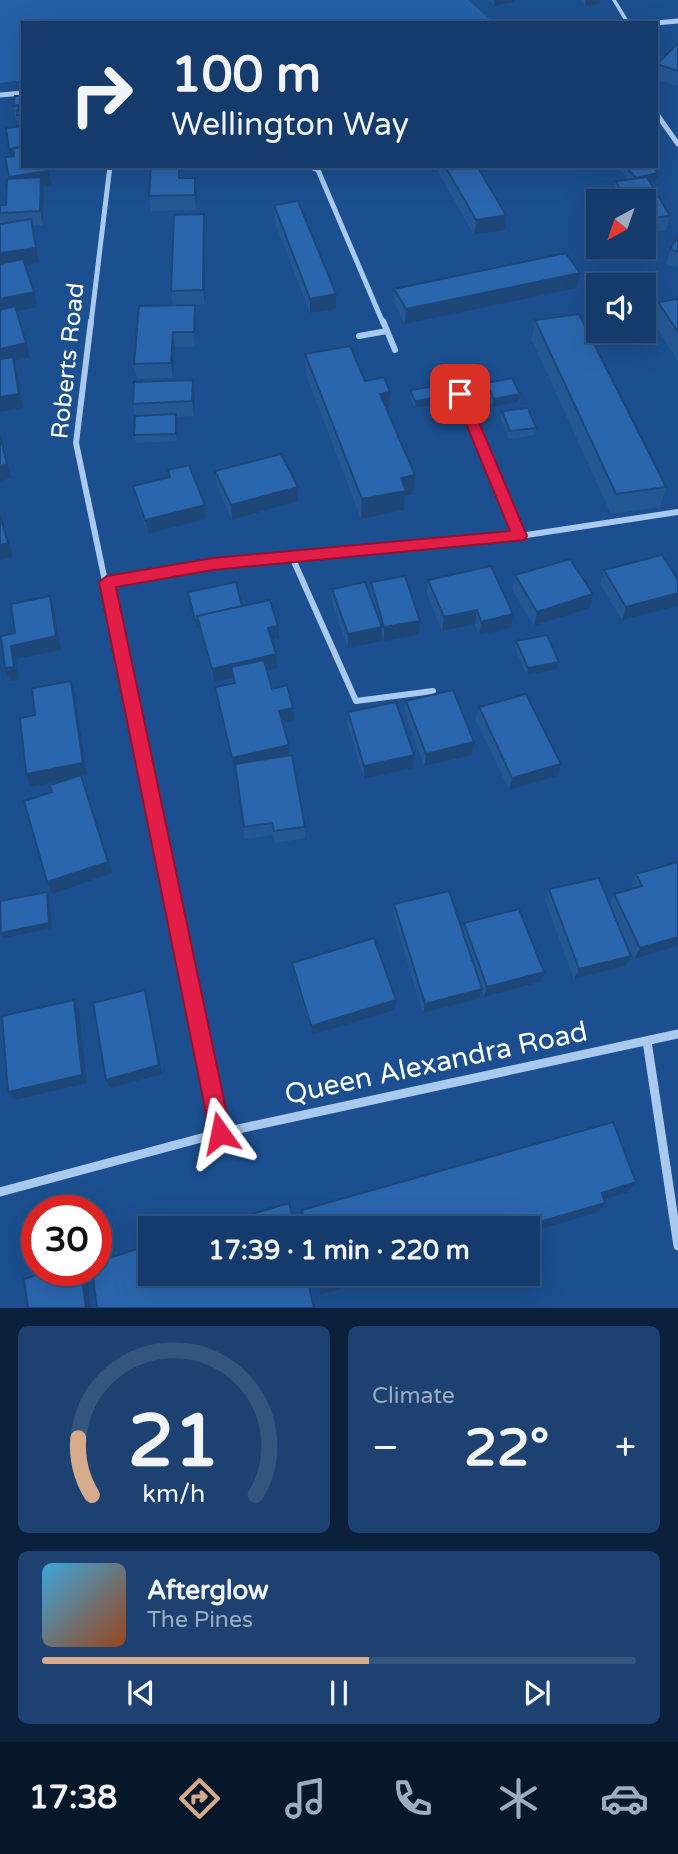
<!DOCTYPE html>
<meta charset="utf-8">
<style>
body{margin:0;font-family:"Varela Round",sans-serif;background:#1d4271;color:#f1f3f6;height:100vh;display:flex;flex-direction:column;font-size:26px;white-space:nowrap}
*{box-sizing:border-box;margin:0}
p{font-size:23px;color:#9dadc1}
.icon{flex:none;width:38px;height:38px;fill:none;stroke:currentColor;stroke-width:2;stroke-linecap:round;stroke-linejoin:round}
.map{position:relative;height:1308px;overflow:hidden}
.panel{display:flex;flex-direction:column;gap:18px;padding:18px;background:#0b203b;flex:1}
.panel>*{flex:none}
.hud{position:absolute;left:21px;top:21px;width:637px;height:147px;border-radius:0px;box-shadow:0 7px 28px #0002,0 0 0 2px #33557e;background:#143b6b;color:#f1f3f6;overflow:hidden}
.needle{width:46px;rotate:220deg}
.controls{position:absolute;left:586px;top:189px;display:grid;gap:14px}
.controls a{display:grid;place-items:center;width:70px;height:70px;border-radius:0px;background:#143b6b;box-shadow:0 7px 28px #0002,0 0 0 2px #33557e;font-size:35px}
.speed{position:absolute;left:21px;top:1195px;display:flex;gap:14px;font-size:35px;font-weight:700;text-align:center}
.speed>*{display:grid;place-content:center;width:91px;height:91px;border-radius:50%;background:#143b6b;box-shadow:0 7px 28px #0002,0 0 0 2px #33557e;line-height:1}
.speed .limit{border:10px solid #d22;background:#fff;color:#111}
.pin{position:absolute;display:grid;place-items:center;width:60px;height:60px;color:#fff;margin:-30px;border-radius:14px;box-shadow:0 4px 10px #0006}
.me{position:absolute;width:77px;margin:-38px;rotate:348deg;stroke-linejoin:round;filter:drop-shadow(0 0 5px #0008)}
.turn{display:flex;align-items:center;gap:24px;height:147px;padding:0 35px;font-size:32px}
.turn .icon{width:91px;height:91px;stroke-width:2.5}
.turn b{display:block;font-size:49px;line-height:60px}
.big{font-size:52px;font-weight:700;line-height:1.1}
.panel .tile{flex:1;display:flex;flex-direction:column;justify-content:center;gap:10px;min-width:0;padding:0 24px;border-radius:10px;background:#1d4271}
.panel .dial{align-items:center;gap:0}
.dial svg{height:182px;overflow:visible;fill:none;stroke:#33557e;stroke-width:7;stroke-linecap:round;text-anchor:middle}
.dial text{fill:#f1f3f6;stroke:none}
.song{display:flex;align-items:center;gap:21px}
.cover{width:84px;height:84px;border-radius:10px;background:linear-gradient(135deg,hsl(200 70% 55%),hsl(20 70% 35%))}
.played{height:7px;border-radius:4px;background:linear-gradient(90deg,#d6ab8b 55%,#33557e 55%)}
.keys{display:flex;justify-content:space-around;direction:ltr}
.heat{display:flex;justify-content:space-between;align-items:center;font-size:38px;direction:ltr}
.panel .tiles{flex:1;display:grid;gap:18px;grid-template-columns:1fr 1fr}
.tile:last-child{grid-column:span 2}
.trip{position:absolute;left:138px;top:1216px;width:402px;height:70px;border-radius:0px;background:#143b6b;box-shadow:0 7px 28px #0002,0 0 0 2px #33557e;font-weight:700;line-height:70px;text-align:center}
.dock{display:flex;height:112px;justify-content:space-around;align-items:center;background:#08182b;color:#9dadc1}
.dock .icon{width:49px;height:49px}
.dock .current{color:#d6ab8b}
.dock b{font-size:32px;color:#f1f3f6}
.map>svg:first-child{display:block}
.green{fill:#2461a8}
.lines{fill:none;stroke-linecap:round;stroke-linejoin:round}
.service{stroke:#a9c9ee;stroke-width:3.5}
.minor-far2{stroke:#a9c9ee;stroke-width:5}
.minor-far1{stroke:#a9c9ee;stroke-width:6}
.minor{stroke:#a9c9ee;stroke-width:9}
.wall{fill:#245895}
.shaded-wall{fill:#1d4779}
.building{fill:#2a66ad;stroke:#1d4779;stroke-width:2}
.route{fill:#e11d48;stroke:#92132f;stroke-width:2}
.labels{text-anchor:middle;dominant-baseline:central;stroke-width:7;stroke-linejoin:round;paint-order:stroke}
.street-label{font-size:24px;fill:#fff;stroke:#1b4f8f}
.near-street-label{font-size:28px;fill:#fff;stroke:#1b4f8f}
</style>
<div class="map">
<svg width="678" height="1308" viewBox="0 0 678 1308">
<rect width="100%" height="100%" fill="#1b4f8f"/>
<path class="green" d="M0,0H468L494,23H23V80L0,83Z"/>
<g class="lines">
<path class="service" d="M614,0L628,23"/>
<path class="minor-far2" d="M656,23L678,21
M0,95L23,93
M656,113L678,144
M308,166L318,170L383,323
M91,323L110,166"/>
<path class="minor-far1" d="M91,321L76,443L140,748
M383,321L395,350
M359,336L387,331
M451,370L520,536
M292,557L356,701L433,691
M107,582L213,564L520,536L678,512"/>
<path class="minor" d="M139,746L220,1133
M647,1041L678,1246
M0,1192L220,1133L678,1034"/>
</g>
<path class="wall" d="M489,0H515V2L494,6Z
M580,0H601L600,4L585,6Z
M678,43V86L656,79L657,64Z
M23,96V166H48L52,186L43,187L44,192L43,225L33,226L39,263L25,265L37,307L17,311L30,358L14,361L17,371L23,408L0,412V205H6L9,179L11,156L9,149L19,126L18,120H16L13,106Z
M151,166H180L181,178L197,192L196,210L151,211L149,196Z
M435,166H477L506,215L505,230L474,235Z
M617,166H652L658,173L656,181L650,182L670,216L666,231L644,233V201H616L613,195L616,181L628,179L617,167Z
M274,205L336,309L310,313L274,220Z
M204,214L205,229V304L195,305L196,319L195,347H175L173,378L137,379L134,364L173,305L171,291Z
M678,237V268L666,264L670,249Z
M580,273L577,288L405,324L394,303V289Z
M678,299V361L653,322L658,302Z
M535,320L666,487L660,507L611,514L532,340Z
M305,354L390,392L389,412H388L413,495L405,496L404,510L361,519L306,374Z
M486,383L518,402L492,407L485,390Z
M410,390L440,404L415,408L410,398Z
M195,395L194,416L177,417V441L136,443L134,435L135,418L133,404Z
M502,411L536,428L535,435L509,439L501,419Z
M168,470L205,505L206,519L148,534L136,500L133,486L169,477Z
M215,471L298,487V501L232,520L217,486Z
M604,570L678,580V606L622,620L600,584Z
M515,575L590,608L534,626L512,589Z
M428,580L511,628L479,635L475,624L442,631L427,594Z
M371,582L419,635L384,641L382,635V641L348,648L332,602V589L370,595Z
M188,592L242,606L279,639L272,641L277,668L267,670L272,689L294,721L282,723L305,827V838L275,843L273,835L245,839L236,770H234L217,700L215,687L234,683L233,678L214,682L199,627L196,628Z
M516,641L559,662L557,669L527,675L515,648Z
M406,701L472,755L424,766L405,714Z
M479,707L561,764L557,776L509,790L476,720Z
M348,712L413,768L364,779L348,725Z
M678,862V946L634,959L615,917L626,966L574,979L545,900L549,889L610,904L614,894L633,889L631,885L636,874Z
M394,904L462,931L464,923L540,982L484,997L482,990L479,999L423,1013L393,915Z
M292,963L395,1010L312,1035L293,973Z"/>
<path class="shaded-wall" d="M494,0H515V2L494,6Z
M586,0H601L600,4L585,6Z
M23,148V156L11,157L9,149Z
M48,166L52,186L43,187L44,192L43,225L40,211L12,192L9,177Z
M658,173L656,181L634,186L636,178Z
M195,178L197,192L196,210L195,195Z
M204,214L205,229V304L203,290Z
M506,215L505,230L474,235L476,220Z
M31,219L39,263L0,269V253Z
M580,273L577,288L405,324L406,309Z
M34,292L37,307L0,315V299Z
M336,294V309L310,313V299Z
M195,305L196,319L195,347L194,332Z
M173,332L175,347L173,378L171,363Z
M26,343L30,358L14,361L17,371L23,408L0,412V349Z
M193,380L195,395L194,416L192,401Z
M390,392L389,412L379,414L380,394Z
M520,394L518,402L492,407L494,399Z
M441,397L440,404L415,408V401Z
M176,414L178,422L177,441L176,434Z
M0,436L11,478L0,481Z
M415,475L413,495L405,496L404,510L361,519L362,499L401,478Z
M298,487V501L232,520L231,505Z
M205,505L206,519L148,534L145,520Z
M0,515L13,557L0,560Z
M678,593V606L622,620L626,607Z
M593,594L590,608L534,626L537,612Z
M50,596L54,610L61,650L16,659L19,680L10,681L5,668L11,646Z
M477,610L475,624L442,631L444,617Z
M513,614L511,628L479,635L481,622Z
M195,620H198L199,627L196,628Z
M420,621L419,635L384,641V627Z
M278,626L279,639L269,641L268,628Z
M382,627V641L348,648V634Z
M276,654L277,668L234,678L231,667L233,678L214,682L212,669Z
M559,662L557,669L527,675L528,668Z
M71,681L75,694L87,775L81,776L112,873L52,894L47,882L81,776L31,787L26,774Z
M293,708L294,721L280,724L279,711Z
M474,742L472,755L424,766L426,754Z
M289,745L290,758L234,770L232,758Z
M414,755L413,768L364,779V766Z
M561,764L557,776L509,790L512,778Z
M47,892L49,897L52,928L4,938L1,933Z
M678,937V946L634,959L640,948Z
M631,956L626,966L574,979L579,969Z
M544,972L540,982L484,997L487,987Z
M482,989L479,999L423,1013L425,1004Z
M145,990L148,1000L162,1074L110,1088L106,1080Z
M74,1000L79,1010L87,1083L15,1100L8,1092Z
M396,1000L395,1010L312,1035L311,1026Z
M636,1182L628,1192L595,1202L602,1193Z
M605,1203L598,1212L528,1233V1228H519Z
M81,1270H86L91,1308H86Z
M366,1274H389L320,1295V1288Z"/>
<path class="building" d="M678,43V71L657,64Z
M15,96H23V115H17L19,105L13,106Z
M23,126V147L9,149L6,128Z
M23,147V166H48V171L9,177L5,157L14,156L13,148Z
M151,166H179V178H195V195L149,196Z
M445,166H477L506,215L476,220Z
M625,166H652L658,173L636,178Z
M41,177L40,211L0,213V205H6L7,179Z
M647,177L670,216L644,219V201H627L616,181Z
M298,201L336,294L310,299L274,205Z
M204,214L203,290L171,291L174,215Z
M31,219L36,248L0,253V224Z
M678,237V252L670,249Z
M566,253L580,273L406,309L394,289Z
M23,259L34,292L0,299V264Z
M678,299V332L658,302Z
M195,305L194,332H173L171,363L134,364L139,306Z
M15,306L26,343L0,349V310Z
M579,314L666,487L616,494L535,320Z
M350,346L365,381L384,377L390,392L380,394L415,475L401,478L406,491L362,499L305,354Z
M13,357L19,394L0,397V359Z
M512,378L520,394L494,399L486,383Z
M193,380L192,401L133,404L134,382Z
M436,386L441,397L415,401L410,390Z
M528,408L536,428L510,431L502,411Z
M176,414V434L134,435L135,416Z
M0,436L7,464L0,466Z
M281,454L298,487L231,505L215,471Z
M189,465L205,505L145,520L133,486L170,477L168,470Z
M0,515L8,543L0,545Z
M662,555L678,580V593L626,607L604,570Z
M570,559L593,594L537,612L515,575Z
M491,566L513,614L481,622L477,610L444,617L428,580Z
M405,576L420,621L384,627L371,582Z
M236,582L242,606L197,616L198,620H195L188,592Z
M365,582L382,627L348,634L332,589Z
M50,596L56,636L11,646L14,667L5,668L1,636L15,633L11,604Z
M270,600L278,626L268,628L276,654L212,669L197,616Z
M547,635L559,662L528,668L516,641Z
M264,660L272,689L287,685L293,708L279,711L289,745L232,758L215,687L235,683L231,667Z
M71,681L83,763L26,774L20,718L35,715L32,688Z
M453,690L474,742L426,754L406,701Z
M526,694L561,764L512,778L479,707Z
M396,702L414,755L364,766L348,712Z
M292,755L305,827L274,831L272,823L244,827L235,764Z
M81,775L108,862L47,882L24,801L52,792L50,785Z
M678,862V937L640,948L614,894L642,886L636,874Z
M599,878L631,956L579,969L549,889Z
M449,891L482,989L425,1004L394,904Z
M47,892L49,923L1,933L0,901Z
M519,909L544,972L487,987L464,923Z
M374,938L396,1000L311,1026L292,963Z
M145,990L159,1065L106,1080L93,1003Z
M74,1000L82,1075L8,1092L2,1016Z
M613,1122L636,1182L602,1193L605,1203L519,1228H306L302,1210Z
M289,1203L295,1228H205Z
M150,1245V1274H306L314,1308H97L92,1270H96V1262Z
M53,1270H81L86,1308H28L24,1279Z
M317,1274H366L320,1288Z"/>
<path class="route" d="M460,389L467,394L527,536L525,540L213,570L116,587L231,1133L228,1141L220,1144L213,1141L210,1133L99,582L107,576L213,558L510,531L454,394Z"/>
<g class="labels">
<g class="street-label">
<text transform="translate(68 361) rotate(-84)">Roberts Road</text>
</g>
<g class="near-street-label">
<text transform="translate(436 1063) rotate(-12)">Queen Alexandra Road</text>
</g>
</g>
</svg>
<div class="controls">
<a><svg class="needle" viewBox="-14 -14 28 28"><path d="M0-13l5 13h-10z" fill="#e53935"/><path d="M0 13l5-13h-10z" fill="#9dadc1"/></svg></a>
<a><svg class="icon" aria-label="sound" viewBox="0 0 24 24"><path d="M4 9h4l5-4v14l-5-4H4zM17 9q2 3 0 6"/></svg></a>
</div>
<div class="speed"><div class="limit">30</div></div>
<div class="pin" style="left:460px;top:394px;background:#d93025"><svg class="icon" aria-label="arrive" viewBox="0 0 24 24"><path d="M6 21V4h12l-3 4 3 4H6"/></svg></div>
<svg class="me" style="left:220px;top:1133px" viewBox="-20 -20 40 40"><path d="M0-17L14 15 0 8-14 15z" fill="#e11d48" stroke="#fff" stroke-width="4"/></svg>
<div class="trip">17:39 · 1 min · 220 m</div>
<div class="hud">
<div class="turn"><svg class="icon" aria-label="right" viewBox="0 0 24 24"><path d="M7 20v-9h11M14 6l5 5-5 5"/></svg><div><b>100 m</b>Wellington Way</div></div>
</div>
</div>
<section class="panel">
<div class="tiles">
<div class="tile dial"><svg viewBox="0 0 100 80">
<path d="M14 69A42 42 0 1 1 86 69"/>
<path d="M14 69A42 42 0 0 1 8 44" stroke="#d6ab8b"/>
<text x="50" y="56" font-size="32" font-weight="700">21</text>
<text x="50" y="72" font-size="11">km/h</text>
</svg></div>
<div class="tile"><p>Climate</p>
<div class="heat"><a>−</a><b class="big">22°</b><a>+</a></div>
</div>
<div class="tile">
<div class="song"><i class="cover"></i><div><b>Afterglow</b><p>The Pines</p></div></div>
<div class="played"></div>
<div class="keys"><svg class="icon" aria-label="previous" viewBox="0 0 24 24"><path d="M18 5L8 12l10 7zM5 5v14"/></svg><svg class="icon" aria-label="pause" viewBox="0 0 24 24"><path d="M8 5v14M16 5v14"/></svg><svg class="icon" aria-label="next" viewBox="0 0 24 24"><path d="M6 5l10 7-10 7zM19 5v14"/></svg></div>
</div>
</div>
</section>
<nav class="dock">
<b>17:38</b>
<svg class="icon current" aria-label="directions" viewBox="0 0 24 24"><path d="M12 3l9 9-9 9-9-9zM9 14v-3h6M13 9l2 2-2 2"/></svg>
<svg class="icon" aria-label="music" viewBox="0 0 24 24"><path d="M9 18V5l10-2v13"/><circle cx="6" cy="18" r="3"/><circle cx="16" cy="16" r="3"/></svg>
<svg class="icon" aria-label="phone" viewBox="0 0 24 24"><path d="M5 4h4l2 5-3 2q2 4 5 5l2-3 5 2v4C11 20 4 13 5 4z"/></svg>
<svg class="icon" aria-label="climate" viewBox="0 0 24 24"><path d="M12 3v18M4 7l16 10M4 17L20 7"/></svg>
<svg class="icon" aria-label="car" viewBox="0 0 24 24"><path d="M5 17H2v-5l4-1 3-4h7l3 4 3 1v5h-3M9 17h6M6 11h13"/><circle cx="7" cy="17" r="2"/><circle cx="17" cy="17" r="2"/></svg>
</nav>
